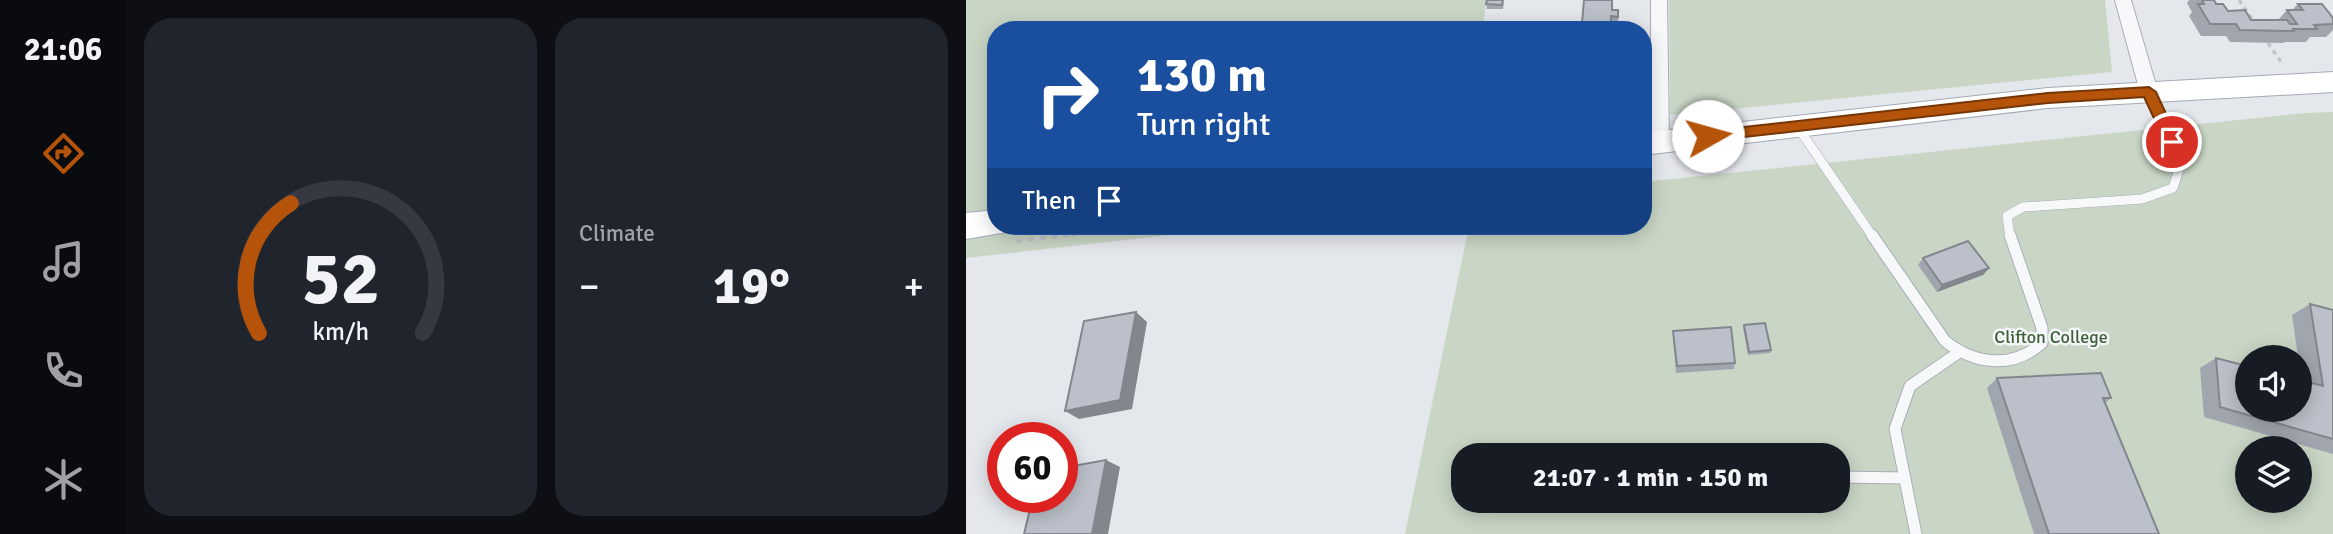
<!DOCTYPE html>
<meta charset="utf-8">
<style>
body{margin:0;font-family:Signika,sans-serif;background:#20242c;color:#f1f3f6;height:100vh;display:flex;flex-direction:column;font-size:26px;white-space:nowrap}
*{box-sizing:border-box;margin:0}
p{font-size:23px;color:#9ea1a6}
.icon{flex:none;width:38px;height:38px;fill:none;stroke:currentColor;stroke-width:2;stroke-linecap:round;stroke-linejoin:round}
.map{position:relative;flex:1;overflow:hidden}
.details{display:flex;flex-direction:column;gap:18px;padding:18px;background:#0d0f14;width:840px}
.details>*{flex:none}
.guide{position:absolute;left:21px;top:21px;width:665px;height:214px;border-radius:28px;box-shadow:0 4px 18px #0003;background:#1a4fa0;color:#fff;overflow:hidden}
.fabs{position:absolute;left:1269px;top:345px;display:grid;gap:14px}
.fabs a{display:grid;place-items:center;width:77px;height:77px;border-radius:50%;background:#171b24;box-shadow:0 4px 18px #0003;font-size:35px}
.speed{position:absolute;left:21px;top:422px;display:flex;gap:14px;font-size:35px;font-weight:700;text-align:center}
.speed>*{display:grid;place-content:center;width:91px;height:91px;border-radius:50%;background:#171b24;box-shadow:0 4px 18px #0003;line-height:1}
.speed .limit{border:10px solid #d22;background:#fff;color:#111}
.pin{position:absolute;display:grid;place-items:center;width:60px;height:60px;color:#fff;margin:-30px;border:4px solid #fff;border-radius:50%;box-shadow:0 2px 7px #0007}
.me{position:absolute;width:77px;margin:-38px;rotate:83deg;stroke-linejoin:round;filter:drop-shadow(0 0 5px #0008)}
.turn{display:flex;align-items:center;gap:24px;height:147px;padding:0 35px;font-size:32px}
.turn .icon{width:91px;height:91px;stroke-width:2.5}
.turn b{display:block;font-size:49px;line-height:60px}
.then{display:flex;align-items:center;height:66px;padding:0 35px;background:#0003;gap:14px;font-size:26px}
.big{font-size:52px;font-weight:700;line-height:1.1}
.details .tile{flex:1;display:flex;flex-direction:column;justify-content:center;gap:10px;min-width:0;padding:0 24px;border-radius:28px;background:#20242c}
.details .dial{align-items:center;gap:0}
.dial svg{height:182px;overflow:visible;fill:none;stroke:#363941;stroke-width:7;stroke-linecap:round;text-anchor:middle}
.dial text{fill:#f1f3f6;stroke:none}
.heat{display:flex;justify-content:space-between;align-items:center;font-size:38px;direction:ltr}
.details .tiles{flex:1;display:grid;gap:18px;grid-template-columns:repeat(2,1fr)}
.trip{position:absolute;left:485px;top:443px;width:399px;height:70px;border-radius:28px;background:#171b24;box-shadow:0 4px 18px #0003;font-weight:700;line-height:70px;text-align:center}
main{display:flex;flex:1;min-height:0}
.menu{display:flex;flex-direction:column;width:126px;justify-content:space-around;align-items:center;background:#090b0e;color:#9ea1a6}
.menu .icon{width:49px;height:49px}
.menu .selected{color:#b45309}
.menu b{font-size:32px;color:#f1f3f6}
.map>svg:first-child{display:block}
.green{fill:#c9d6c5;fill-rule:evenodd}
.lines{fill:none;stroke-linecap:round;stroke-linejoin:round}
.service-far1-casing{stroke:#a9aeb7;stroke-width:10}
.service-casing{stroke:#a9aeb7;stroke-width:13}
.minor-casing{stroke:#a9aeb7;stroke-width:2}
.primary-casing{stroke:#a3abb8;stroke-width:2}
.path-far1{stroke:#c2c5cb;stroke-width:3.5;stroke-dasharray:4.5 4.5;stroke-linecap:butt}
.path{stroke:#c2c5cb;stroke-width:4.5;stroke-dasharray:6 6;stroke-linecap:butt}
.service-far1{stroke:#f7f8fa;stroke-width:9}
.service{stroke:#f7f8fa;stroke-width:11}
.minor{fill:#f7f8fa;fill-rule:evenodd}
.primary{fill:#fff;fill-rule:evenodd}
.wall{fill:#a1a5ae}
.shaded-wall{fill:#83868d}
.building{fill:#bbc0ca;stroke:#83868d;stroke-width:2}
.route{fill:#b45309;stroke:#753606;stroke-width:2}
.labels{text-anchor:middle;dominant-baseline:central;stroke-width:5;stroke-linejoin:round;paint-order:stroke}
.park-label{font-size:18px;fill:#3f6138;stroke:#f4f6f9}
</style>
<main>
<nav class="menu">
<b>21:06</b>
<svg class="icon selected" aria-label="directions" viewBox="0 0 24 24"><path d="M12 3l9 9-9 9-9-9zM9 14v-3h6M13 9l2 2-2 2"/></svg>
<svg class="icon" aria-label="music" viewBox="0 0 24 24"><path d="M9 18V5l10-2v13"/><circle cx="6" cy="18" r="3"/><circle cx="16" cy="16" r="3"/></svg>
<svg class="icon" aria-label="phone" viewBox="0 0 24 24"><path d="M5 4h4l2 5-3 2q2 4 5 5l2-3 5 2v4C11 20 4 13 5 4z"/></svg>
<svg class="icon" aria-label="climate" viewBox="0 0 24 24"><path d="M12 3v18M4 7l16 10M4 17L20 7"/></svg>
</nav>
<section class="details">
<div class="tiles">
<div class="tile dial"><svg viewBox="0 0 100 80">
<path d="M14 69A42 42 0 1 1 86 69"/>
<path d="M14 69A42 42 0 0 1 28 12" stroke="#b45309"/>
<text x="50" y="56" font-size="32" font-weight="700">52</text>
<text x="50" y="72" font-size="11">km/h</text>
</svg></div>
<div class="tile"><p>Climate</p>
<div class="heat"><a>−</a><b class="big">19°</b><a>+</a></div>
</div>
</div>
</section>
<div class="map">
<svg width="1367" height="534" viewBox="0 0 1367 534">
<rect width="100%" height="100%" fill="#e4e7ec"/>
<path class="green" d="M0,0H520L517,30H30V226H284L0,258Z
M703,0H1139L1146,72L704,115Z
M1367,112V534H439L503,226H677V182L1340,113ZM1281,357H1334V410H1281ZM1281,448H1334V500H1281ZM497,455H872V500H497Z"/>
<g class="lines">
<g class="service-far1-casing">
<path id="service-far1" d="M831,126L907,237
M1044,237L1041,216L1057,207L1176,199L1207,188L1214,166L1183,92"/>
</g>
<g class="service-casing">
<path id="service" d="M906,235L979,341C1009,365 1047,369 1076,343V328L1044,235
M872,477L939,478
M950,534L929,429L944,386L992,353"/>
</g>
<g class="minor-casing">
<path id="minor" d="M685,0H701L703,142L701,147H687L685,142Z
M1149,0H1165L1192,92L1189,96H1177L1174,92Z"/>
</g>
<g class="primary-casing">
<path id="primary" d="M1367,72V92L1082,108L677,155V133L1082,88Z
M30,210V226H45L41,232L0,239V213Z"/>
</g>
<path class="path-far1" d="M1273,0L1289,23
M1302,43L1315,62
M88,237L176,226"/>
<path class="path" d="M50,241L102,235"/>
<use href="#service-far1" class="service-far1"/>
<use href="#service" class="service"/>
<use href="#minor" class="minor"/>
<use href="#primary" class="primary"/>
</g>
<path class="wall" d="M595,0H654H647V10H652V25H646L645,30H617L616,23L618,0Z
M1223,0H1248L1250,4L1262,11L1285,20H1312L1321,10H1326L1332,4L1367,18V30L1360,37H1344L1340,42H1319L1317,43L1264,42L1260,36H1235L1223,16L1226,12L1221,3Z
M538,3L537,9H521L520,4Z
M957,258L1023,268L1017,275L971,292L952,265Z
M1344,304L1367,310V454L1238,417L1234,368L1250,358L1336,381L1334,357H1332L1326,315Z
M778,325L805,350L804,353L782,355L777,328Z
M707,331L769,363L768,369L710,373L707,338Z
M1031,378L1145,398L1139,403L1193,534H1068L1021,388Z"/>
<path class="shaded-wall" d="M1023,268L1017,275L971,292L976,285Z
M170,312L181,322L166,409L113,419L99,411Z
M140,460L154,467L142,534H126Z"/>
<path class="building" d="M521,0H537L536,5L520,4Z
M618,0H646V10H652V17L645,16V23H616Z
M1236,0H1248L1250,4H1257L1262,11L1279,10L1285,20H1321L1324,24H1331L1321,10H1337L1332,4H1356L1367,18V24L1348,25L1351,29H1327L1328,31L1274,30L1270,24H1244L1232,4H1238Z
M1002,241L1023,268L976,285L957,258Z
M1344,304L1367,310V439L1254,407L1250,358L1281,366V410H1334V380L1357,386Z
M170,312L154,400L99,411L118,321Z
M799,323L805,350L783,352L778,325Z
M765,327L769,363L711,366L707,331Z
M1135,373L1145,398H1137L1193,534H1083L1031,378Z
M140,460L126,534H58L67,497H96V468Z"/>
<path class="route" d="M1183,87L1190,92L1213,142L1211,146H1201L1178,97L1082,103L742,141L735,136L742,131L1082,93Z"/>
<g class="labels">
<g class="park-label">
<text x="1085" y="337">Clifton College</text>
</g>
</g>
</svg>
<div class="fabs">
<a><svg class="icon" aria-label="sound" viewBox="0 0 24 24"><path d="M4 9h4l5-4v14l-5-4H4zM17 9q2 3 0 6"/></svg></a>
<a><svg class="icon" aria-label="layers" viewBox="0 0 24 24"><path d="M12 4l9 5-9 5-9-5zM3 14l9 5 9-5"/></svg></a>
</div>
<div class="speed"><div class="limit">60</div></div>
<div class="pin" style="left:1206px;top:142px;background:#d93025"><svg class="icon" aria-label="arrive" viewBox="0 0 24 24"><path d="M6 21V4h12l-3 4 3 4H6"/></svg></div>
<svg class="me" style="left:742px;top:136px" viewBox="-20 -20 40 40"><circle r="19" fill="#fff"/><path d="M0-13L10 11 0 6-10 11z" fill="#b45309"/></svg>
<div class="trip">21:07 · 1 min · 150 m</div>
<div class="guide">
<div class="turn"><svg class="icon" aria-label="right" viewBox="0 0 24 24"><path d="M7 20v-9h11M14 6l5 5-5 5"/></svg><div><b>130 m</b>Turn right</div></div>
<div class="then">Then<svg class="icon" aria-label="arrive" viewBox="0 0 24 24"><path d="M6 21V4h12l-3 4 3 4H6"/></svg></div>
</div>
</div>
</main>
